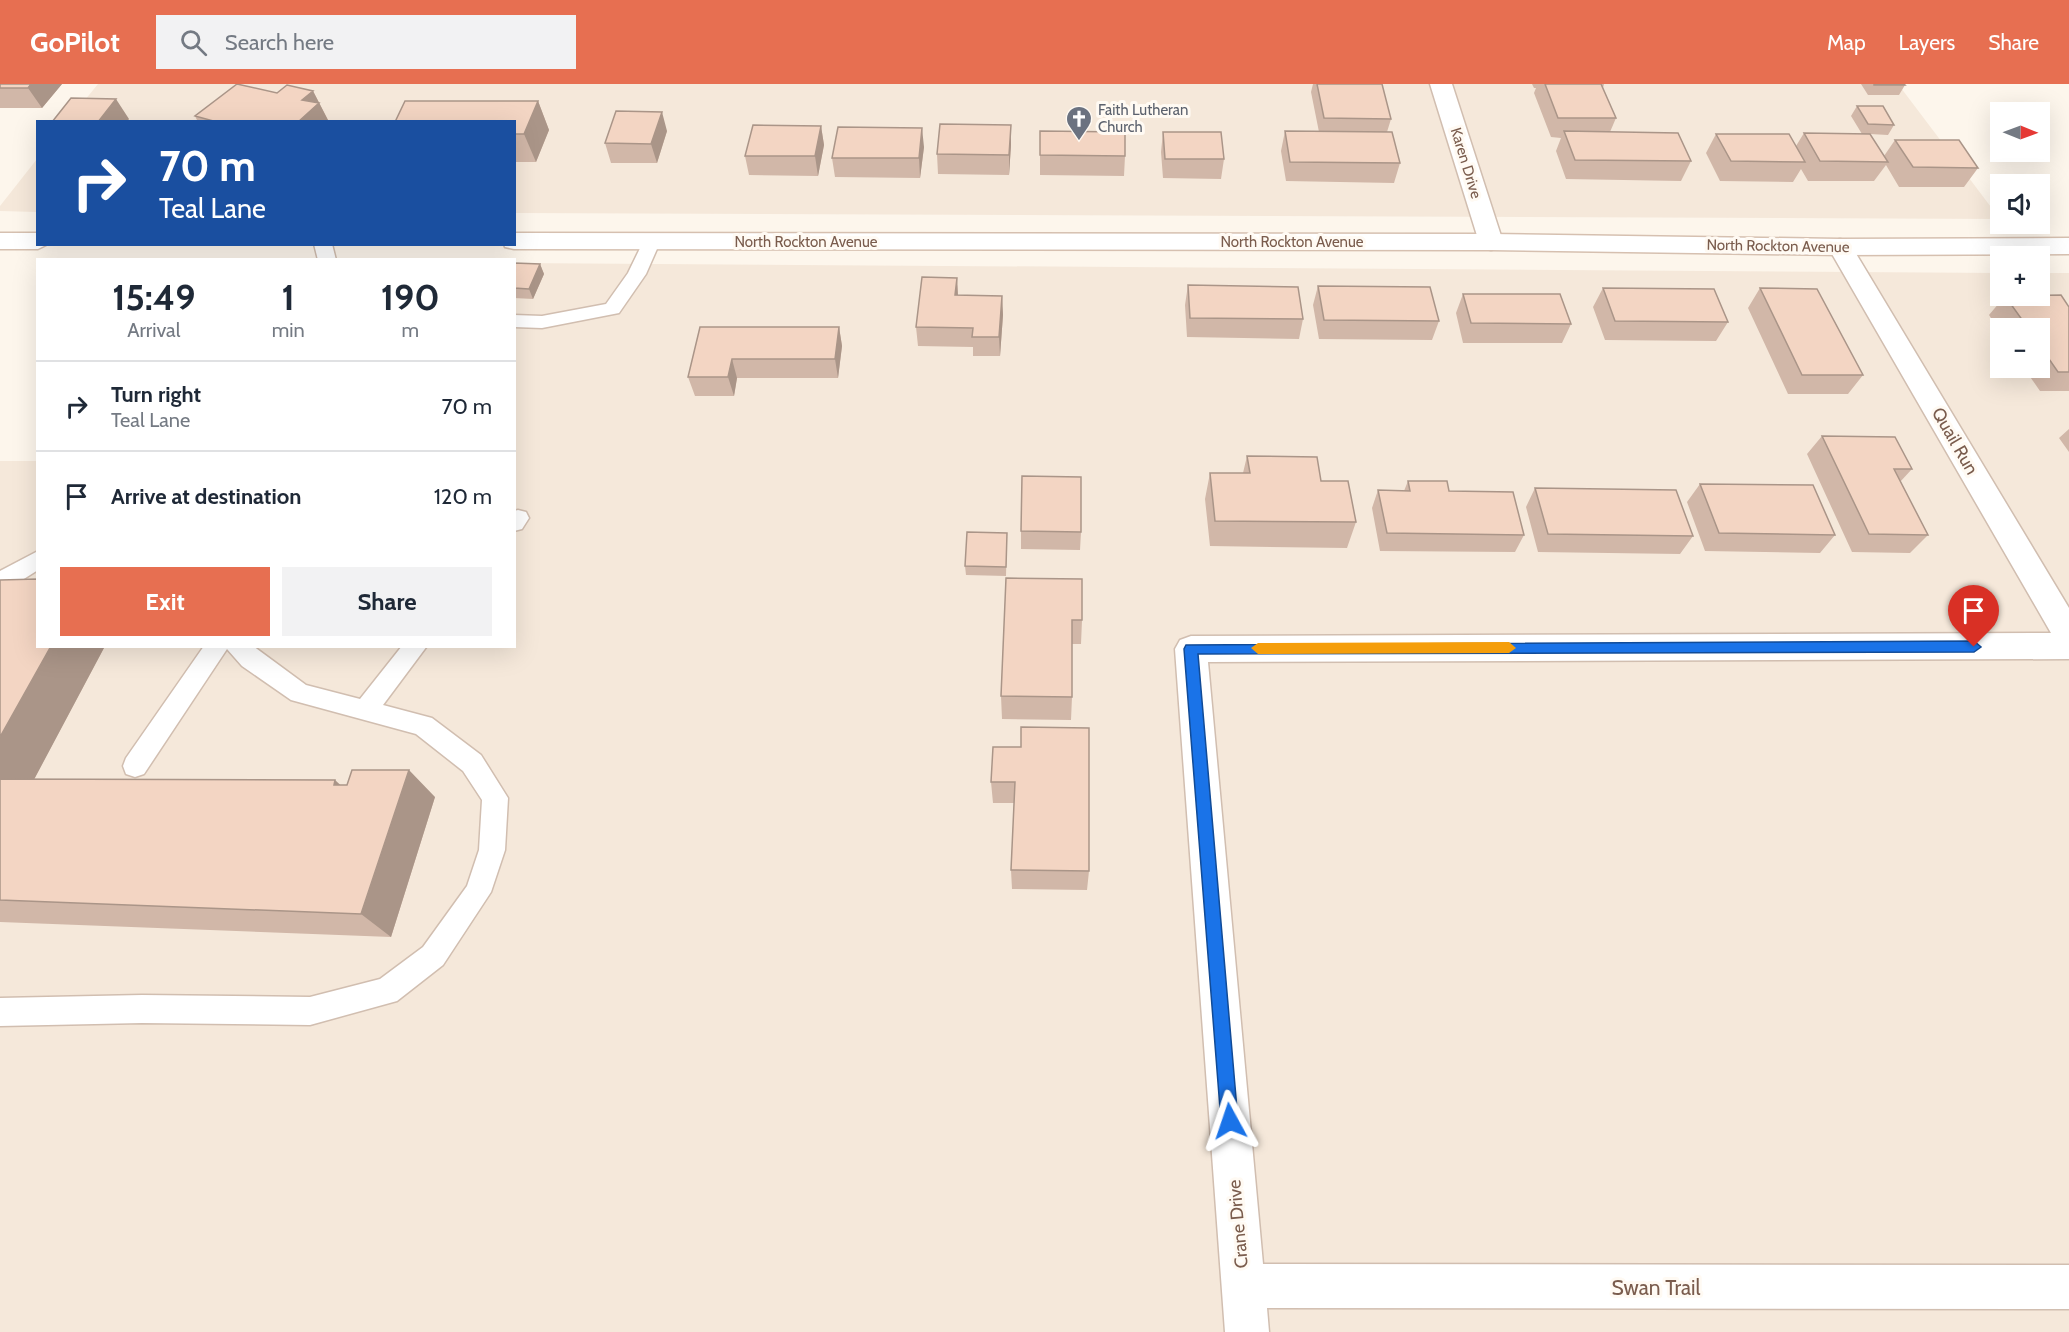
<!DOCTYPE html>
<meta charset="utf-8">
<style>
body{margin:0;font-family:Cabin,sans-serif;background:#f2f2f3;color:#1f2937;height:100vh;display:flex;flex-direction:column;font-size:22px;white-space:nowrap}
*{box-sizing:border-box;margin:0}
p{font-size:20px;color:#747a83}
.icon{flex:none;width:33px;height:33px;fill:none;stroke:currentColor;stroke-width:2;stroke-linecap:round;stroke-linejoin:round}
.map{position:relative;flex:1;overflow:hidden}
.sheet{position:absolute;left:36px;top:174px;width:480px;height:390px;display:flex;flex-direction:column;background:#fff;border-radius:0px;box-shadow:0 6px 24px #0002}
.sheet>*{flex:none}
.guide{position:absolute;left:36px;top:36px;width:480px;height:126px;border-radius:0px;box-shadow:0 6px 24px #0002;background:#1a4fa0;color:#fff;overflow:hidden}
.needle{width:39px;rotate:91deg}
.buttons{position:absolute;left:1990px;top:18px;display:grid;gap:12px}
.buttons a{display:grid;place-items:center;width:60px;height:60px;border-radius:0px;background:#fff;box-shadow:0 6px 24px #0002;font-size:30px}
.pin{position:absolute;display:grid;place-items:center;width:51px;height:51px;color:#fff;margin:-62px -26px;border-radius:50% 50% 50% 0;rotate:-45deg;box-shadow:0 0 6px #0007}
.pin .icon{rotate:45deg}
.me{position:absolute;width:66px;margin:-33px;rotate:355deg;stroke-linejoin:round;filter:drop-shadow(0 0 4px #0008)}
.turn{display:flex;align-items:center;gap:21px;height:126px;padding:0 24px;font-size:27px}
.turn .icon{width:78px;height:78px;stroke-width:2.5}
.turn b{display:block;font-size:42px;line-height:51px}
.eta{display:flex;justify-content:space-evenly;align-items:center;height:102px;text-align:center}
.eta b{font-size:36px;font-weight:700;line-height:42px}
.button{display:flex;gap:12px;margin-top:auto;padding:12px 24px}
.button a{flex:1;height:69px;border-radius:0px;background:#e76f51;color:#fff;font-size:24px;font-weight:700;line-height:69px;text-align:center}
.button a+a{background:#f2f2f3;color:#1f2937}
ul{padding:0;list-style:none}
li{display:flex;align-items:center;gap:18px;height:90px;padding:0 24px;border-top:2px solid #e0e1e3}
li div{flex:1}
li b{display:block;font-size:22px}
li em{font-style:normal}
header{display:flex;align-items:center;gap:36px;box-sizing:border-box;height:84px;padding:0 30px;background:#e76f51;color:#fff}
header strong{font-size:28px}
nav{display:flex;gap:33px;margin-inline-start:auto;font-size:21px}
.search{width:420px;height:54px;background:#f2f2f3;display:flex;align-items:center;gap:15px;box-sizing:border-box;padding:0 21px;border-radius:0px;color:#747a83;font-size:22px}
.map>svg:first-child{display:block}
.residential{fill:#f5e8da;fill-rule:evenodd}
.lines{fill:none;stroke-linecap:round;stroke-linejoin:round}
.service-casing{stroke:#d1beb0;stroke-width:3}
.minor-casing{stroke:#d1beb0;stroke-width:3}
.secondary-casing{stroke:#d6c0b0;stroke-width:3}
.service{fill:#fff;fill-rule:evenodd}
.minor{fill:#fff;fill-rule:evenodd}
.secondary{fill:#fff;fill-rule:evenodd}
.wall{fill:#d1b7a8}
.shaded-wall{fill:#aa9588}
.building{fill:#f3d5c3;stroke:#aa9588;stroke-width:1.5}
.route{fill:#1a73e8;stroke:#114b97;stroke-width:1.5}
.slow{fill:#f59e0b}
.labels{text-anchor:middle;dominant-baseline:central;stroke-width:6;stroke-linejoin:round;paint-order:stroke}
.far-worship-label{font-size:15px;fill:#5b616d;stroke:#fffaf3;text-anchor:start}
.far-street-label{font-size:15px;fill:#7a5c4d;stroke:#fffaf3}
.street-label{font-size:18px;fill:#7a5c4d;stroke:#fffaf3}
.near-street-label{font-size:21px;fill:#7a5c4d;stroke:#fffaf3}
</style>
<header>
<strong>GoPilot</strong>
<div class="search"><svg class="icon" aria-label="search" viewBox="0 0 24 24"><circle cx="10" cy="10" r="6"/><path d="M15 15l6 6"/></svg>Search here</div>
<nav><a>Map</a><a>Layers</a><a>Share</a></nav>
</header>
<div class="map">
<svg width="2069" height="1248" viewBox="0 0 2069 1248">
<rect width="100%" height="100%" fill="#fdf6ec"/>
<path class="residential" d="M98,0h1800l102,135 -1485,-6 -1,-91h-447z
M37,75v53l-37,-1v-5z
M515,179l1486,10v23h39v-23h29v1059h-2069v-871h37l1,185h476zM2001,244h39v40h-39z"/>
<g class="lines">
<defs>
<path id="service" d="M651,152l6,2 3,4 -14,32 -27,39 -77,15 -28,-1v-12l28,1 64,-12 22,-31 17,-35z
M314,160h18l4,16h-18z
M518,426l8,2 3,6 -7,11 -8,2v-20z
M38,467v19l-30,19 -8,3v-21z
M204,562h49l53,39 54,14 42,-53h25l-44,59 49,13 49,37 27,43 -3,52 -14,42 -48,73 -46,36 -87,24 -168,-2 -142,3v-28l142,-3 168,2 70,-18 43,-32 44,-61 12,-36 3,-50 -19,-29 -47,-37 -125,-34 -49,-34 -15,-17 -83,125 -9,3 -9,-3 -3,-8 3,-8z"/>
<path id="minor" d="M1430,0h22l51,158 -3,6 -9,2 -9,-2 -3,-6z
M1840,155l9,2 3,6 217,361v51l-861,3 55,602 806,1v44l-802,-1 2,24h-44l-50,-683 5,-9 11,-4 860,-3 -223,-386 3,-6z"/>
<path id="secondary" d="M0,149h38v11h10l-10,5h-38z
M514,149l977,1 349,5 229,-1v16l-229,1 -349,-5 -977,-1 -9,-2 -1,-3h10z"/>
</defs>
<use href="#service" class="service-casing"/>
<use href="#minor" class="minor-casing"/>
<use href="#secondary" class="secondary-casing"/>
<use href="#service" class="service"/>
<use href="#minor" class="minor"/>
<use href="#secondary" class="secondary"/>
</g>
<path class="wall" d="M0,0h62l-20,24h-42z
M1313,0h69l9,35 -4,13 13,31 -6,20 -108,-2 -5,-30 4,-20 34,1 -8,-40z
M1532,0h72l-1,4 13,30 -6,14 81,29 -10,20 -115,-2 -10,-28 5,-13 -10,-1 -17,-44 2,-5h-2z
M1861,0h43l1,1 -6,10h-31z
M313,7l16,31h-131l-3,-6 82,-23z
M538,17l11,29 -13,32h-22v-40z
M1857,22l37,19 -6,10 -18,-1 14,22 11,-16 83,28 -14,19h-65l-13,-22 -12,16h-66l-7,-12 -8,13 -73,-1 -14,-28 10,-19 80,12 8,-13 58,1 -11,-18z
M1011,41v20l-2,30 -71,-1 -1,-20z
M821,42l3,19 -6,31 -69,-1 -4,-19z
M667,47l-10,32h-46l-6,-20z
M1040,47l85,25 -1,20 -84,-1z
M1163,48l61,27 -3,20 -58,-1 -2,-26z
M924,63l-4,31 -85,-1 -3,-19z
M514,179l26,1 4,10 -11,25 -19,-1z
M957,194l1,17 44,1 1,19 -3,41h-27v-9l-55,-1 -2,-19z
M1188,201l115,34 -4,20 -112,-2 -2,-32z
M1318,202l121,35 -7,19 -113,-1 -6,-34z
M1603,204l125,34 -12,19 -111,-1 -12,-33z
M1760,204l103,87 -15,19h-60l-40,-86z
M1463,210l108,30 -9,19h-99l-7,-30z
M2005,212l64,11v84h-29l-16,-23h16v-40h-39v5l-12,-18z
M700,243h139l3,19 -4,32h-101l-3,18h-39l-7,-19z
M2069,345v23l-10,-14z
M1822,352l90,33 -12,13 28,53 -18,18 -58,-1 -45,-98z
M1247,372l74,25 35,41 -9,26 -137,-2 -5,-47 5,-26h33z
M1408,397l41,10 75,44 -9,17 -135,-1 -8,-43 6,-18 26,1z
M1700,400l135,51 -15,18 -115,-2 -18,-49z
M1535,404l158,48 -13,18 -142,-2 -12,-45z
M1021,447l60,1 -1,18 -59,-1z
M1007,449l-1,43 -40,-1 -1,-9z
M1006,494l76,42 -1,24h-9v53l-1,23 -69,-1 -1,-23z
M0,496l105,66 -71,133 307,6 94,12 -44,140 -391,-15z
M993,663l96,124 -2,19 -75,-1 -1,-19 3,-67h-21l-2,-21z"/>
<path class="shaded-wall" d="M31,0h31l-20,24 -14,-20z
M313,7l16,31h-31l4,-22z
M116,15l13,20 -2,3h-29z
M538,17l11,29 -13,32 -12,-28z
M662,28l5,19 -10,32 -6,-19z
M1011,41v20l-2,30v-20z
M821,42l3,19 -6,31 -3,-20z
M922,44l2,19 -4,31 -1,-20z
M540,180l4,10 -11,25 -4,-10z
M957,194l1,19 -3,-2z
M1002,212l1,19 -3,41 -1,-19z
M839,243l3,19 -4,32 -3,-19z
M732,275l5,19 -3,18 -6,-19z
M51,562h54l-85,160 -20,-12v-57z
M409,686l26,27 -44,140 -30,-23z
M335,696l29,27 -30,-22z"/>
<path class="building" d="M0,0h31l-3,4h-28z
M237,0l40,9 10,-8 26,6 -11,9 17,3 -21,19h-81l-22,-6z
M1317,0h65l9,35 -67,-1z
M1545,0h56l15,34h-58z
M1874,0h30l1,1h-31z
M71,14l45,1 -18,23h-46z
M405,17h133l-14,33h-10v-12h-119z
M1857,22h26l11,19 -26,-1z
M616,27l46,1 -11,32 -46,-1z
M940,40l71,1 -2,30 -72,-1z
M753,41l68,1 -6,30h-70z
M838,43l84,1 -3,30h-87z
M1040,47l85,1v24l-85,-1z
M1285,47l107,1 8,31 -110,-1z
M1564,47l114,2 13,28 -116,-1z
M1163,48h58l3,27h-59z
M1804,49l66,1 18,28 -68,-1z
M1716,50h73l16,28 -74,-1z
M1895,56h64l19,28 -65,-1z
M514,179l26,1 -11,25 -15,-1z
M922,193l35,1 -2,17 47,1 -3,41h-27l1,-9 -57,-1z
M1188,201l110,2 5,32 -113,-1z
M1318,202l112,1 9,34 -115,-1z
M1603,204l111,1 14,33 -113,-1z
M1760,204l57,1 46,86h-61z
M1463,210h97l11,30 -100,-1z
M2061,211l8,12v65h-11l-18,-26v-18h-12l-23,-32z
M700,243h139l-4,32h-103l-4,18h-40z
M1822,352l73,1 17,32h-18l34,66 -59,-1z
M1247,372l70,1 4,24h27l8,41 -141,-1 -5,-48h40z
M1022,392l59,1v55l-60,-1z
M1408,397h39l2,10 64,1 11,43 -137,-2 -9,-43 32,1z
M1700,400l113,1 22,50 -116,-2z
M1535,404l141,2 17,46 -145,-2z
M967,448l40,1 -1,34 -41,-1z
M1006,494l76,1v41h-10v77l-71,-1z
M38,495v67h13l-51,91v-157z
M1021,643l68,1v143l-78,-1 4,-88h-24l2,-35h28z
M352,686h57l-48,144 -361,-14v-121l335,1 -1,5h13z"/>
<path class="route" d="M1974,557l7,6 -7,5 -776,2 40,467 -3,6 -5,2 -6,-2 -3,-6 -37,-472 2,-4z"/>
<path class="slow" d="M1509,558l7,6 -7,5 -251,1 -7,-6 7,-5z"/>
<defs>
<symbol id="church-pin" viewBox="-11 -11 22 30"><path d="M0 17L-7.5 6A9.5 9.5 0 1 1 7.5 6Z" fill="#6b7280" stroke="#fffaf3"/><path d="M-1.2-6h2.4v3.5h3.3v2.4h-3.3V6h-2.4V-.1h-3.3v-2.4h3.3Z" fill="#fff"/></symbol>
</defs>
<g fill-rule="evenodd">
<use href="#church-pin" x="1064" y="20" width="30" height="40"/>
</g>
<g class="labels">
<g class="far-worship-label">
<text x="1098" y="26">Faith Lutheran<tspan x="1098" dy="17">Church</tspan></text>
</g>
<g class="far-street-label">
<text transform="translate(1466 79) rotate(73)">Karen Drive</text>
<text x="806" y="158">North Rockton Avenue</text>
<text x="1292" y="158">North Rockton Avenue</text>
<text transform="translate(1778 162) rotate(1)">North Rockton Avenue</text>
</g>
<g class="street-label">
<text transform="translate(1955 357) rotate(60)">Quail Run</text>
<text transform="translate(1238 1140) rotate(-95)">Crane Drive</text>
</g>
<g class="near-street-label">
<text x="1656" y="1203">Swan Trail</text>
</g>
</g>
</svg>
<div class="buttons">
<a><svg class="needle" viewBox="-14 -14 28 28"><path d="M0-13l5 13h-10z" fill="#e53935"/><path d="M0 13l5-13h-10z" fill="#747a83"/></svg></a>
<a><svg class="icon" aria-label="sound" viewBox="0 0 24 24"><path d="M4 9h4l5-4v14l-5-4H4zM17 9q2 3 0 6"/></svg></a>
<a>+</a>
<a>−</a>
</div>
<div class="pin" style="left:1974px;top:563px;background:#d93025"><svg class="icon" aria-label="arrive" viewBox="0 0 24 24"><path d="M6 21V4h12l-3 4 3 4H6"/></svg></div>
<svg class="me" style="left:1230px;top:1037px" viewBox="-20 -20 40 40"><path d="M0-17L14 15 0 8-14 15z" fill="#1a73e8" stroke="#fff" stroke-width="4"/></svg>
<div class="guide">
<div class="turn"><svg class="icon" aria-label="right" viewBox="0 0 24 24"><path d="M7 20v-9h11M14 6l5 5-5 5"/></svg><div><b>70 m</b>Teal Lane</div></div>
</div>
<section class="sheet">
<div class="eta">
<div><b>15:49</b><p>Arrival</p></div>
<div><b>1</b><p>min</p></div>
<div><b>190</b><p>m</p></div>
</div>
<ul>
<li><svg class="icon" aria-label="right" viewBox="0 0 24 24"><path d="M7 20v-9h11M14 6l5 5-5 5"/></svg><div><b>Turn right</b><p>Teal Lane</p></div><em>70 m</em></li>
<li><svg class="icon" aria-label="arrive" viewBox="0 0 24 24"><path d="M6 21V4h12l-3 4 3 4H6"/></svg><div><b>Arrive at destination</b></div><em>120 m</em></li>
</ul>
<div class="button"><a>Exit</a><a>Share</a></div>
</section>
</div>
